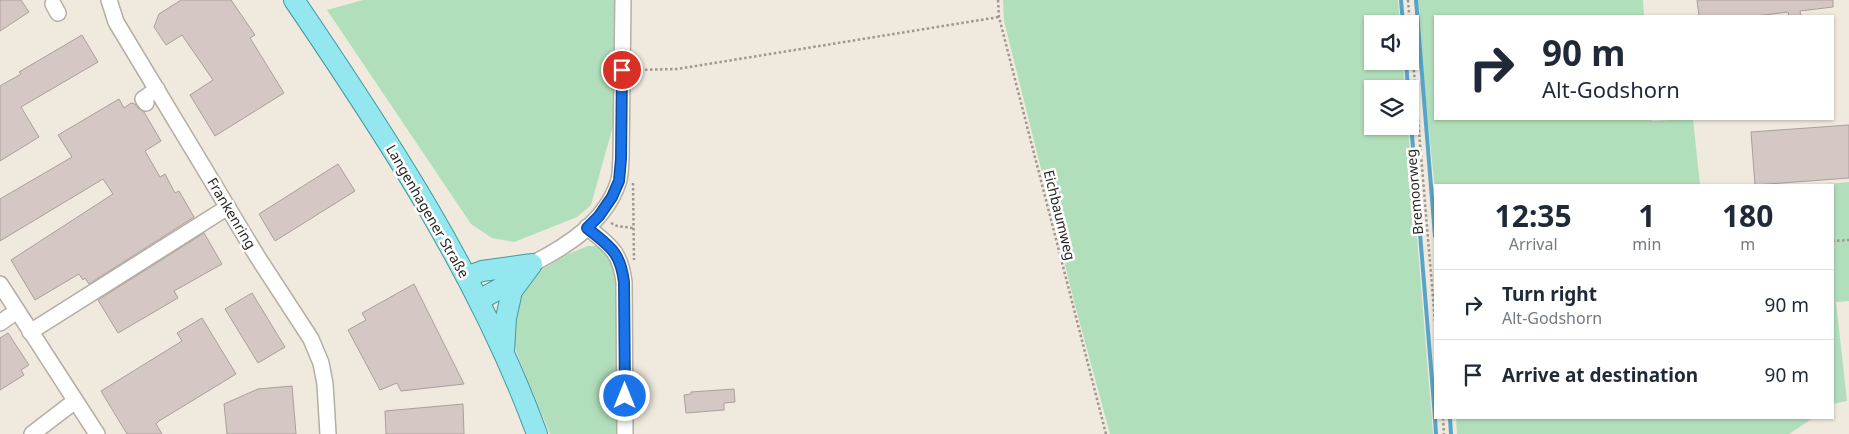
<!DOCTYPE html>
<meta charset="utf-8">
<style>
body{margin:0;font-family:"Noto Sans",sans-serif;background:#f2f2f3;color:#1f2937;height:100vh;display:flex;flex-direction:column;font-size:19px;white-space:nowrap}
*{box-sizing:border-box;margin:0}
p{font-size:16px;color:#747a83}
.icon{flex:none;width:28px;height:28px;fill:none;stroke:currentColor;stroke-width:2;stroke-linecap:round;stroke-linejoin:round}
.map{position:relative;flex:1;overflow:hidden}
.sheet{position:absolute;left:1434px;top:184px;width:400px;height:235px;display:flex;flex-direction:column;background:#fff;border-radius:0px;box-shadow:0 1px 4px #0004}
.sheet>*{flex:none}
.top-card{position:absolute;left:1434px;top:15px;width:400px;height:105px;border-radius:0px;box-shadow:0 1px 4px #0004;background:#fff;color:#1f2937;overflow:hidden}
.fabs{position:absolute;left:1364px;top:15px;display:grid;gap:10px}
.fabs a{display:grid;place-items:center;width:55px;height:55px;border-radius:0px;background:#fff;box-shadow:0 1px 4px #0004;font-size:25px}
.pin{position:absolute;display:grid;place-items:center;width:42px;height:42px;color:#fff;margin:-21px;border:2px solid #fff;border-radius:50%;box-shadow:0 1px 5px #0007}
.me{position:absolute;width:55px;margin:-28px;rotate:0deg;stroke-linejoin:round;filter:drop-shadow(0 0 4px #0008)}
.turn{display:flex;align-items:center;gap:18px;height:105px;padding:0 25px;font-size:22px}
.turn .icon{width:65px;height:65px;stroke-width:2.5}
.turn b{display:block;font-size:35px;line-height:42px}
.eta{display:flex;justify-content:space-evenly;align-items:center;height:85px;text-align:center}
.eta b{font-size:30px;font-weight:700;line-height:35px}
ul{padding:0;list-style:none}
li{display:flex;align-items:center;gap:15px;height:70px;padding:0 25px;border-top:1px solid #e0e1e3}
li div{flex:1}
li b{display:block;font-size:19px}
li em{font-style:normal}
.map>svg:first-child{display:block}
.green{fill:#b2dfbb}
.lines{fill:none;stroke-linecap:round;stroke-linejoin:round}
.stream{stroke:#58a4c9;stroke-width:4}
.building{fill:#d5c7c4;stroke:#ab9f9c}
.minor-casing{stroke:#b4aea4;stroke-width:18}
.major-casing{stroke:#4199a1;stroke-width:22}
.path{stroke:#9c978f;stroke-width:2.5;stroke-dasharray:2.5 2.5;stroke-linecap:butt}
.minor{stroke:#fff;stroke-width:15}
.major{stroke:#95e7ef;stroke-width:20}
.route-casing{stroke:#114b97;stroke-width:12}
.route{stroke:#1a73e8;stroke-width:9}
.labels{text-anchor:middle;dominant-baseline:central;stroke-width:5;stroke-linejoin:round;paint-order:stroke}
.street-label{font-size:14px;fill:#292723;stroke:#fff}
</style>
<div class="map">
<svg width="1849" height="434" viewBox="0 0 1849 434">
<rect width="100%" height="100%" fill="#efe9de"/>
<path class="green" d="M363,0h252l1,115 -25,90 -14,12 -63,25 -22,-4 -21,-14 -144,-214z
M1003,0h395l2,24h-28v37h31l2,28h-33v37h36l25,308h-323l-35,-129 -71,-284z
M1416,0h227l1,16h-209v103h217v2l41,-2 7,66h-265v6z
M1849,182v119l-13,1 11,99 -14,3 -1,-219h-15z
M588,246h8l8,4 12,19 2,49v116h-68l-33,-80 -5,-20 8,-45 18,-17 28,-17z
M1456,418h357l-24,16h-332z"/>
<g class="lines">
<path class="stream" d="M1401,0l2,24
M1416,0l19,236
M1406,61l2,28
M1410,111l25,306
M1435,418l1,16
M1450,418l1,16"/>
</g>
<path class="building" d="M0,0h21l8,12 -29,19z
M181,0h50l24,35 -5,3 34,55 -69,43 -25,-41 23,-15 -31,-45 -16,10 -12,-18 5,-13z
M1697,0h136v7l-33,4 1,5h-12l-1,-4 -32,4h-57z
M82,35l16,27 -77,45 18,30 -39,24v-75l21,-12 -2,-2z
M119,99l5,9 7,-5 4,1 4,5 5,3 17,29 -16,10 15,26 5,-3 10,19 4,-2 15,26 -105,67 -4,-6 -2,2 -4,-6 -44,26 -24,-40 102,-66 -10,-15 -103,62v-42l72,-42 -14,-22z
M1849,125v53l-94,7 -4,-53z
M338,164l17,27 -80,50 -16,-27z
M204,233l18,31 -48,27 4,7 -60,35 -20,-33z
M414,284l50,100 -63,7 -4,-8 -17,7 -32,-60 18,-10 -4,-7z
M252,293l33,54 -27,16 -33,-54z
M202,318l34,56 -77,47 -3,3 6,10h-35l-26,-43 81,-50 -5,-8z
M8,333l21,32 -8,5 3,5 -24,15v-52z
M292,386l4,48h-69l-3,-30 34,-15z
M734,389l1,13 -11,1v7l-38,3 -2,-18 7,-1v-2z
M463,404l1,30h-78l-1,-23z"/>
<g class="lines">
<defs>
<path id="minor" d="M109,0l7,22 141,234 54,83 10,24 4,21 3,50
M53,4l5,9
M146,103l-3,-4 14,-10
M587,227c23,19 33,24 37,55l1,152
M532,264c35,-18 73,-42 86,-81 3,-8 2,-16 3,-24l2,-159
M0,284l97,150
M0,323l17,-12
M30,332l198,-125
M32,434l43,-33"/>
<path id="major" d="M294,0c93,137 186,278 243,434
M466,277l16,-6 50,-7
M479,300l42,-23
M504,351l2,-33 6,-27 20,-27"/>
</defs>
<use href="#minor" class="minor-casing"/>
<use href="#major" class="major-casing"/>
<path class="path" d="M998,0l1,17 107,417
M1408,0l27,322
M635,70l42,-1 322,-52
M633,183l1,77
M611,223l6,3 16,2
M1832,241l17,-1
M1443,418l1,16"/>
<use href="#minor" class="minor"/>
<use href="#major" class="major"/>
</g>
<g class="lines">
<defs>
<path id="route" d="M622,70l-1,89 -2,22 -7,16 -13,19 -12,12c23,19 33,23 37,54l1,114"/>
</defs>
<use href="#route" class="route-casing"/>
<use href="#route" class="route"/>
</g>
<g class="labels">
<g class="street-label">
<text transform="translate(1414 192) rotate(-95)">Bremoorweg</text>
<text transform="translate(428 211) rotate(60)">Langenhagener Straße</text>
<text transform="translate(232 213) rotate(59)">Frankenring</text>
<text transform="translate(1060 215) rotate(76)">Eichbaumweg</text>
</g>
</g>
</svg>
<div class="fabs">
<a><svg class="icon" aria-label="sound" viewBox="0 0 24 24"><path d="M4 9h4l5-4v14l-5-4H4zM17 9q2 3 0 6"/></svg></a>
<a><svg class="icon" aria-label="layers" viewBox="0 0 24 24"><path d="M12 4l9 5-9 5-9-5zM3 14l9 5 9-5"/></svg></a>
</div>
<div class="pin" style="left:622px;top:70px;background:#d93025"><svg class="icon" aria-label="arrive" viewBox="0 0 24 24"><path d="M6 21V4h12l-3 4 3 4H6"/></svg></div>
<svg class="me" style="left:625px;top:396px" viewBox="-20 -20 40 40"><circle r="17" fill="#1a73e8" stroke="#fff" stroke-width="3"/><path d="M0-11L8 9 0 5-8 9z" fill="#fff"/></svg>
<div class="top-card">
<div class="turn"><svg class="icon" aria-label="right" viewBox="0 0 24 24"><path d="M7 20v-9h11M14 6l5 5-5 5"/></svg><div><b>90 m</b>Alt-Godshorn</div></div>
</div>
<section class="sheet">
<div class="eta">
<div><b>12:35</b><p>Arrival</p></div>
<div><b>1</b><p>min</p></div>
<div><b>180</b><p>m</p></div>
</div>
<ul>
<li><svg class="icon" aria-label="right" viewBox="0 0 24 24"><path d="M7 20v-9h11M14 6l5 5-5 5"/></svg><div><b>Turn right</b><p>Alt-Godshorn</p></div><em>90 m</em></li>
<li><svg class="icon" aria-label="arrive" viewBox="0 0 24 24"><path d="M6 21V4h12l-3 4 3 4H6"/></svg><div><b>Arrive at destination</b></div><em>90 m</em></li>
</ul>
</section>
</div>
